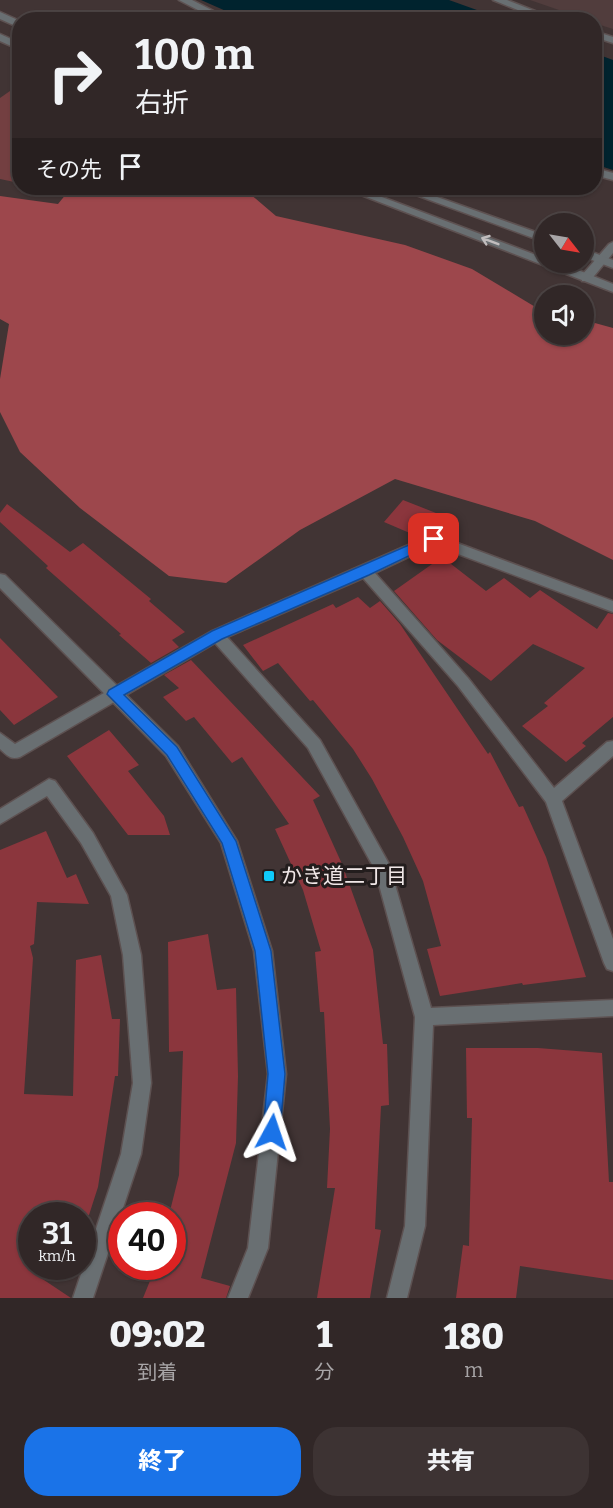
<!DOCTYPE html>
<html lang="ja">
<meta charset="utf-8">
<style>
body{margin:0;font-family:Bitter,"Noto Sans JP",serif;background:#3d3333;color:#f1f3f6;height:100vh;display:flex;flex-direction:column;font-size:22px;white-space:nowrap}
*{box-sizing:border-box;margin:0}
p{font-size:20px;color:#a8a5a7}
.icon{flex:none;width:33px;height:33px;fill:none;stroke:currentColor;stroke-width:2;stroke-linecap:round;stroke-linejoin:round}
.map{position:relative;height:1298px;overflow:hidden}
.drawer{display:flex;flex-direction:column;background:#312727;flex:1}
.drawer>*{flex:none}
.banner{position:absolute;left:12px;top:12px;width:590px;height:183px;border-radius:24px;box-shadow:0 2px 4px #0004,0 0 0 2px #4c4444;background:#312727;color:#f1f3f6;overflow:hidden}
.needle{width:39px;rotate:121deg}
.tools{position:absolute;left:534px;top:213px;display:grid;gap:12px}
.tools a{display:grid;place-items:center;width:60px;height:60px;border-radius:50%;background:#312727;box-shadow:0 2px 4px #0004,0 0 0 2px #4c4444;font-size:30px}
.speed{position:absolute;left:18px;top:1202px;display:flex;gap:12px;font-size:30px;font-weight:700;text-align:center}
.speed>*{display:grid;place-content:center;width:78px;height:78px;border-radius:50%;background:#312727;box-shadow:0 2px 4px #0004,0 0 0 2px #4c4444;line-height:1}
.speed small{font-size:15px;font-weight:400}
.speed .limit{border:9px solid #d22;background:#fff;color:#111}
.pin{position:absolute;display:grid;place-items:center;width:51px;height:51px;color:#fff;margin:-26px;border-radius:12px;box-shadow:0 3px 9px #0006}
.me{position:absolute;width:66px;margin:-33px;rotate:5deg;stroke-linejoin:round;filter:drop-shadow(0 0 4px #0008)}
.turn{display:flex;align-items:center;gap:21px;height:126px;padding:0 24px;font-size:27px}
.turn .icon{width:78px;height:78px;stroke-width:2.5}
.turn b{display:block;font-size:42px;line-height:51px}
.then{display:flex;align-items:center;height:57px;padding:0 24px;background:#0003;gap:12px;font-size:22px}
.eta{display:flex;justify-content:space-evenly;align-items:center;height:102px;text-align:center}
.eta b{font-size:36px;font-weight:800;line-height:42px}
.primary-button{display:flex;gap:12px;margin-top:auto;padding:12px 24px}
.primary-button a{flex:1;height:69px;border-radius:24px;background:#1a73e8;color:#fff;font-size:24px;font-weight:800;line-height:69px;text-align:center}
.primary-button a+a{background:#3d3333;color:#f1f3f6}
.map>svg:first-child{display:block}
.built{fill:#513d3d}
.green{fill:#733f41}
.forest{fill:#9d474c}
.water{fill:#00232e}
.building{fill:#8b363d}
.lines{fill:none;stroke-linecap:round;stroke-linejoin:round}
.minor-casing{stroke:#5d5151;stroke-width:3}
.tertiary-casing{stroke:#5d5151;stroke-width:3}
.minor{fill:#696f72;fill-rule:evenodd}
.tertiary{fill:#696f72;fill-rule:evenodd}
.oneway{stroke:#c1bdbe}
.route{fill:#1a73e8;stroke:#114b97;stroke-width:1.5}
.poi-dot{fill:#0fcafa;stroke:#231d1d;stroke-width:2}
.labels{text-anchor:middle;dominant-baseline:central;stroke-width:6;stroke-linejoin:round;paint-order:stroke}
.poi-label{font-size:21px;fill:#f0e7e7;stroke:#231d1d;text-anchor:start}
</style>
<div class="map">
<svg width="613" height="1298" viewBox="0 0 613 1298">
<rect width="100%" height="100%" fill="#413434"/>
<path class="built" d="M530,0h83v29l-19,-6v-3l-9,-1z"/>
<path class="green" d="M10,91l9,4v88l-19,-4v-81z"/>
<path class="forest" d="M71,188h172l33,28 129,29 67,24 65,39 7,2v24h40v-14l29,8v232l-78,-39 -140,-42 -95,51 -74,53 -57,-7 -89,-68 -60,-56 -20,-40v-33l9,-55 -9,-5v-123l58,8z"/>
<path class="water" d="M201,0h248l53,19h-258z
M594,53l19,7v110l-19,-6z"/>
<path class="building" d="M403,500l33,13 -17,24 -35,-15z
M7,504l63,48 13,-9 68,56 -2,2 36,31 -13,8 7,7 -28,16 -32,-28 2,-1 -75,-66 2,-2 -48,-44v-9z
M442,557l44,34 18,-13 26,20 10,-8 57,39 11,-16 5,1v103l-31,26 4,3 -20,16 -44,-36 26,-20 -4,-3 41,-35 -52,-24 -42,37 -54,-41 -43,-49z
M358,597l12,11 10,-7 20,23 88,130 2,-2 29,55 4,-1 23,51 40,120 -63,8 -1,-2 -82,13 -13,-47 14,-3 -18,-65 -20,-44 -31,-58 -19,-30 -40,-49 -3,1 -32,-38 -15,8 -20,-26 90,-41 3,4z
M0,638l58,59 -44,28 -14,-15z
M191,660l129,136 -7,4 29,64 31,86 10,94h4l2,61 -8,1 -6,123 6,1 -11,68h-53l18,-110h-8l3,-59 -6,-117h-4l-5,-60 6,-1 -18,-61 -28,-61 14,-5 -47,-67 -10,6 -38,-46 -8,4 -23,-24 16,-9 -15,-13z
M109,730l30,35 -11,6 36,45 6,19h-42l-61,-79z
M46,831l21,47 9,-4 13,30 -52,-2 -3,42 -4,2 3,12 -9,136 49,2 3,-136 25,-5 11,64h8l-2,57h-3l-17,111 -9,28h-57v57l39,26h-71v-448z
M208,934l9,56 19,-2 2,88 -2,67 -35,135 29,8 -4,12h-83l13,-32h16v-51h-3l10,-40 4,-124 -14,1 -1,-110z
M466,1048h72l64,5 7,129h4v98l-93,-14 -4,32h-60l7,-53 6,1 3,-128h-5z"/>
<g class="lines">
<defs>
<path id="minor" d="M179,0h13l39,20h-14z
M594,168l19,5v7l-19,-5z
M613,242v11l-23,28h-8v-6l27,-31z
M433,534l180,67v11l-179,-67 -59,28 93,105 86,110 53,-46 6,-1v15l-51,45 51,138v32l-6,-2 -3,-6 -58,-161 -88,-116 -95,-108 -136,59 93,103 69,124 42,144 182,-8v16l-180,9 -8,201 -18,72h-20l18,-72 10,-209 -40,-147 -67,-122 -93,-105 -195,114c-10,3 -13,-2 -20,-8v-16l15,11 197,-113z
M49,779l6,2 38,52 34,62 14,60 10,128 -10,71 -48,144h-20l48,-144 12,-71 -10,-128 -12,-59 -30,-53 -34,-47 -47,28v-15z"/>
<path id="tertiary" d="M493,0h14l51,20h-16z
M0,12l20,9v7l-20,-9z
M594,31l19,6v6l-19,-6z
M0,34l20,9v7l-20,-9z
M343,188h15l186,70v4h14l55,22v8z
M397,188h15l132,47v7z
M584,249l29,11v8l-29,-11z
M0,574l5,1 173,171 59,95 35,110 14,123 -18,174 -20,50h-20l20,-50 20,-174 -14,-123 -33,-108 -55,-87 -166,-168z"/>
</defs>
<use href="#minor" class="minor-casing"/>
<use href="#tertiary" class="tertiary-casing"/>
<use href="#minor" class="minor"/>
<use href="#tertiary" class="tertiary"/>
</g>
<defs><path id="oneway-shaft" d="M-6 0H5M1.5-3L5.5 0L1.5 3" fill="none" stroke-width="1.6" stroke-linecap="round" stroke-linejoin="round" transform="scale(1.5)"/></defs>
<use class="oneway" href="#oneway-shaft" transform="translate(490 241) rotate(-159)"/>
<path class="route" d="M434,534l6,5 -2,3 -69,33 -147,64 -98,56 53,52 59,94 35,110 14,123 -5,58 -2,6 -6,3 -6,-3 -3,-6 5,-58 -13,-123 -33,-108 -55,-88 -60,-61 2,-4 103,-59z"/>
<rect class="poi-dot" x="263" y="870" width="12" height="12" rx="3"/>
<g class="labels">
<g class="poi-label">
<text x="281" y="876">かき道二丁目</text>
</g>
</g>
</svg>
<div class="tools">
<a><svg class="needle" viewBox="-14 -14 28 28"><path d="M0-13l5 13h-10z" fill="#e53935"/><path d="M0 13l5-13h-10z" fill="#a8a5a7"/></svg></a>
<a><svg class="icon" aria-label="sound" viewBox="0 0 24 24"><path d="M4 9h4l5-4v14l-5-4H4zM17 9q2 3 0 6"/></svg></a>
</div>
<div class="speed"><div>31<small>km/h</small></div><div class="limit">40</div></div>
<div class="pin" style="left:434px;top:539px;background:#d93025"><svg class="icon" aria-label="arrive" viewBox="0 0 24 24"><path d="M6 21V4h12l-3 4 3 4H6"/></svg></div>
<svg class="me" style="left:272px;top:1132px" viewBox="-20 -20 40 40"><path d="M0-17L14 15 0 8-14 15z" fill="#1a73e8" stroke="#fff" stroke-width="4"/></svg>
<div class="banner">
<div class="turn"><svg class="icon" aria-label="right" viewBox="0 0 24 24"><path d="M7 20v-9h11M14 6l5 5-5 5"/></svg><div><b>100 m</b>右折</div></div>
<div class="then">その先<svg class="icon" aria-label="arrive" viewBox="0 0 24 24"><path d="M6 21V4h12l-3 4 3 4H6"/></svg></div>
</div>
</div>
<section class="drawer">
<div class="eta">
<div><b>09:02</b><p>到着</p></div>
<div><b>1</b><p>分</p></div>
<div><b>180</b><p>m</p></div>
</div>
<div class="primary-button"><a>終了</a><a>共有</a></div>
</section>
